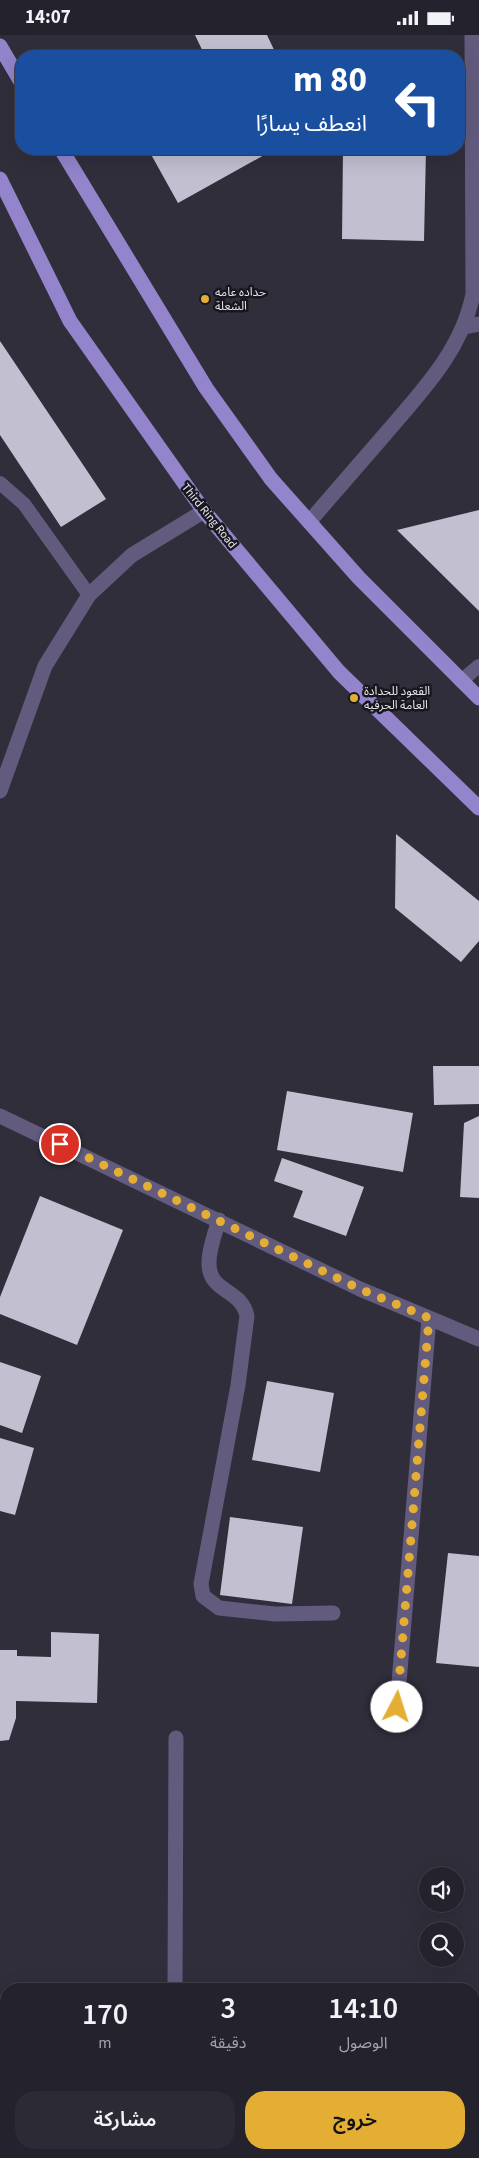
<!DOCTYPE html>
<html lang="ar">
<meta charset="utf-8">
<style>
body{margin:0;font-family:"Source Sans 3","Noto Sans Arabic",sans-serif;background:#2c2a34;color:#f1f3f6;direction:rtl;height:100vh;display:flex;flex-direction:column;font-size:19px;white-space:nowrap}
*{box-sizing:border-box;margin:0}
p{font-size:16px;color:#a3a4a9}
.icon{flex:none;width:28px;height:28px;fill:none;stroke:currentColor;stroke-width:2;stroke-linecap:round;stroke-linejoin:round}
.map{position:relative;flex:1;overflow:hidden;direction:ltr}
.details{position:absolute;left:0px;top:1948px;width:480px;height:176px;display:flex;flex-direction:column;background:#24222c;border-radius:20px 20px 0 0;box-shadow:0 5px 20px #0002,0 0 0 1px #413f48;direction:rtl}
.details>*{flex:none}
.hud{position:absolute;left:15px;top:15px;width:450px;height:105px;border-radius:20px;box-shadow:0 5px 20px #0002,0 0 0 1px #413f48;direction:rtl;background:#1a4fa0;color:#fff;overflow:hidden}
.controls{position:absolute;left:419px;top:1832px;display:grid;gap:10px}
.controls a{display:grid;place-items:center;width:45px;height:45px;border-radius:50%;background:#24222c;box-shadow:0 5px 20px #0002,0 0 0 1px #413f48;font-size:25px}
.pin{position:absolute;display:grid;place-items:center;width:42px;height:42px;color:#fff;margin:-21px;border:2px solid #fff;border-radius:50%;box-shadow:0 1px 5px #0007}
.me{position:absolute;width:55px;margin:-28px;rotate:5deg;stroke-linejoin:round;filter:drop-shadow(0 0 4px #0008)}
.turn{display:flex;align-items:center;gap:18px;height:105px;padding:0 15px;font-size:22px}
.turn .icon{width:65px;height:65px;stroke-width:2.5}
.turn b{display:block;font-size:35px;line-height:42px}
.eta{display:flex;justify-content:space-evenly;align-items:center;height:85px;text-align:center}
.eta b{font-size:30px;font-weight:600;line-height:35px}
.button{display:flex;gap:10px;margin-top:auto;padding:10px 15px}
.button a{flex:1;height:58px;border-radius:20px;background:#e4ae35;color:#111;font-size:20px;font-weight:600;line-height:58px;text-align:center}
.button a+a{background:#2c2a34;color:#f1f3f6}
.status{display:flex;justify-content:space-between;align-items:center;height:35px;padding:0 25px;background:#24222c;direction:ltr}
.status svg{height:14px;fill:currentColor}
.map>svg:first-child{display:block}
.building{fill:#c2bfd0}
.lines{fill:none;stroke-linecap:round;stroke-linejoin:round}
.lane{stroke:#625b7e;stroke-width:14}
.street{stroke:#625b7e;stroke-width:15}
.primary{stroke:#9384cb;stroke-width:15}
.route{stroke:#e4ae35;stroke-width:9;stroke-dasharray:0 16.2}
.poi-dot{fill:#e4ae35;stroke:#18171d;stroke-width:2}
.labels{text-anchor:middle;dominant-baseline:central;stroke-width:5;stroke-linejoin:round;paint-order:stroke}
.poi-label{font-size:12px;fill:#e7e6ef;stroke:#18171d;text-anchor:start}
.street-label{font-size:12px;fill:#e7e6ef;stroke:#18171d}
</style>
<div class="status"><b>14:07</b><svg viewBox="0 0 49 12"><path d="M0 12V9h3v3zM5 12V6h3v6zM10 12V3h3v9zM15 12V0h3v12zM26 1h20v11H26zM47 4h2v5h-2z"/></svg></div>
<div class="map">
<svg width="479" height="2123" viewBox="0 0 479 2123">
<rect width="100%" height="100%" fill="#302e3b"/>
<path class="building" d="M195,0h72l10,21h-72z
M148,114h127l-97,54z
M343,114h83l-2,92 -82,-2z
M0,306l106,158 -45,28 -61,-92z
M479,475v101l-82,-81z
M396,799l83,67v40l-18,21 -66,-54z
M433,1031h46v38l-45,1z
M287,1056l126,22 -10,59 -126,-22z
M479,1081v82l-19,-1 4,-74z
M282,1123l82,29 -18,49 -53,-19 10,-26 -29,-10z
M40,1161l83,34 -46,115 -77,-31v-17z
M0,1327l41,14 -19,57 -22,-8z
M267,1346l67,12 -14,79 -68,-12z
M0,1403l34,10 -19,67 -15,-4z
M230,1482l73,10 -11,77 -72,-9z
M448,1518l31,3v111l-43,-4z
M51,1597l48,2 -2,69 -81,-2v17l-7,22 -9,1v-91h17v6l34,1z
M0,2115h6v3h36v5h-42z"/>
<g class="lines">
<path class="lane" d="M0,448l24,21 65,91
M461,646l18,-15"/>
<path class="street" d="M464,292l15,-3
M309,487c26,-30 52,-60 78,-90 35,-41 75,-82 86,-138l-1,-259
M0,756l45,-125 44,-71 43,-40 72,-44
M0,1081l360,173 119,50
M219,1185c-4,13 -10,29 -10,42 -1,31 32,26 38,54l-9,69 -37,199 2,12 16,12 56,6 58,-1
M397,1672l32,-389
M175,1954l1,-251
M176,2118l1,5"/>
<path class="primary" d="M0,11l21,36
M61,114l145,239 65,91 88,99 120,120
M0,144l70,142 134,190 135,161 140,136"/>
</g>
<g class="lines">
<path class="route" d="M60,1109l300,145 69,29 -32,389"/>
</g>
<g class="poi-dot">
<circle cx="205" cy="264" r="5"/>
<circle cx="354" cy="663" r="5"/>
</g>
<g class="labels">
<g class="poi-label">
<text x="215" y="257">حداده عامه<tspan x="215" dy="14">الشعلة</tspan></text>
<text x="364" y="656">القعود للحدادة<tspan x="364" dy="14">العامة الحرفيه</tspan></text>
</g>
<g class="street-label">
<text transform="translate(209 481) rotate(51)">Third Ring Road</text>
</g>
</g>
</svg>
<div class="controls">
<a><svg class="icon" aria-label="sound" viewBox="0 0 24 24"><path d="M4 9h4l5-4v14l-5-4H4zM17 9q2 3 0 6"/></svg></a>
<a><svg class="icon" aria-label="search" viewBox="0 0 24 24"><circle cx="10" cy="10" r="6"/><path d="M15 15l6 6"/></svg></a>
</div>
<div class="pin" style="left:60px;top:1109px;background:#d93025"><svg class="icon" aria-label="arrive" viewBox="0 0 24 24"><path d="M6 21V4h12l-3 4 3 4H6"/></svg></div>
<svg class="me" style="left:397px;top:1672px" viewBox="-20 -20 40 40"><circle r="19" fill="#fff"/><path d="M0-13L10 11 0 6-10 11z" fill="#e4ae35"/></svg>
<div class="hud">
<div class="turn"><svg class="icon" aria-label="left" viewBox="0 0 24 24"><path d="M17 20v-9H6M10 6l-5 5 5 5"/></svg><div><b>80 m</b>انعطف يسارًا</div></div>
</div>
<section class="details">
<div class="eta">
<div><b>14:10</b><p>الوصول</p></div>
<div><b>3</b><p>دقيقة</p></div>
<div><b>170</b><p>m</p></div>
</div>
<div class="button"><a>خروج</a><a>مشاركة</a></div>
</section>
</div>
